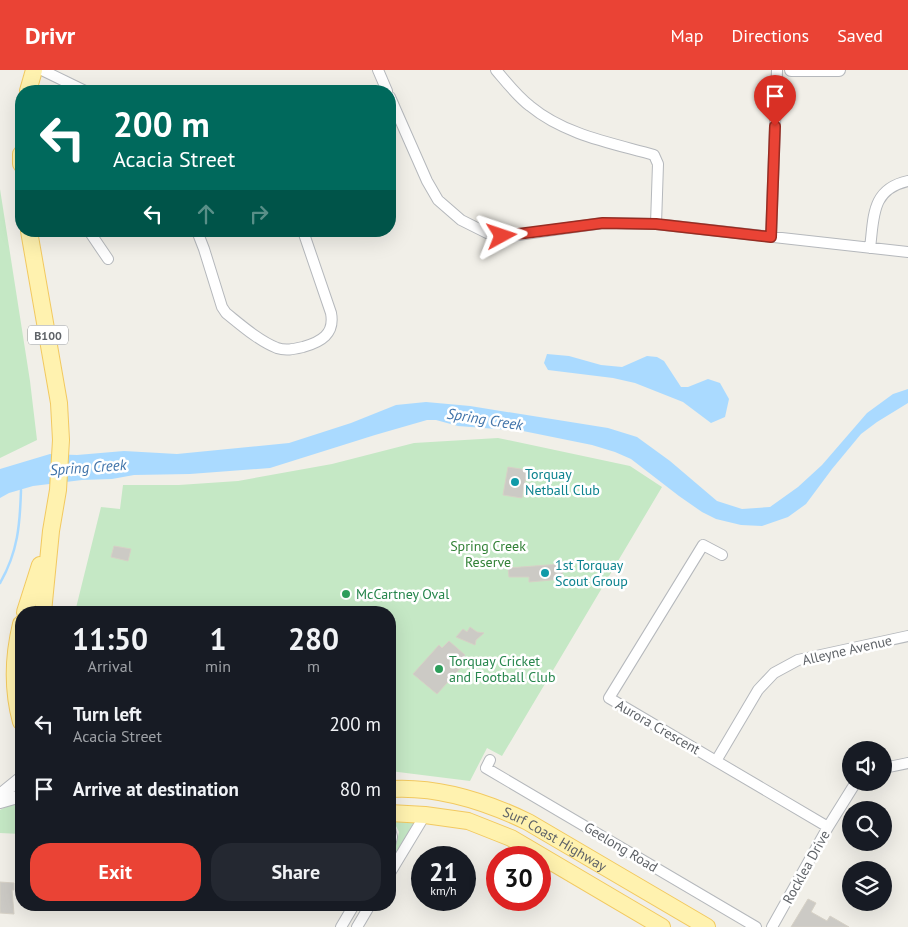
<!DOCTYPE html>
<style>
body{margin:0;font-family:"PT Sans",sans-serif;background:#242831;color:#f1f3f6;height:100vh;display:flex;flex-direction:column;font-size:19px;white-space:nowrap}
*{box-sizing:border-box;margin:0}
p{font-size:16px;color:#9ea1a6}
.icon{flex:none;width:28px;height:28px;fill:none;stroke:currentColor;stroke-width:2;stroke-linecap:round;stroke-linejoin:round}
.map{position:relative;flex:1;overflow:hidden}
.panel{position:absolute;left:15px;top:536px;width:381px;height:305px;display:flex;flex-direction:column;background:#171b24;border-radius:20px;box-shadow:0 5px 20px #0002}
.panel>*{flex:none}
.top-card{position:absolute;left:15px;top:15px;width:381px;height:152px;border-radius:20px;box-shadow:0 5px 20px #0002;background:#00695c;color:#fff;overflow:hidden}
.tools{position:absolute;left:842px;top:671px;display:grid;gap:10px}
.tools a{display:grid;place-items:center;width:50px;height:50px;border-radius:50%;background:#171b24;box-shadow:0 5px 20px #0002;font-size:25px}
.speed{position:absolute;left:411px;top:776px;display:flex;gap:10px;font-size:25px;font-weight:700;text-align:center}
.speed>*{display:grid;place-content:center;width:65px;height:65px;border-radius:50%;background:#171b24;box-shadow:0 5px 20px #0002;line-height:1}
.speed small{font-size:12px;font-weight:400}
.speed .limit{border:8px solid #d22;background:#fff;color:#111}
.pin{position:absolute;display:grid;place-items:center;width:42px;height:42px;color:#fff;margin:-51px -21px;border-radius:50% 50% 50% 0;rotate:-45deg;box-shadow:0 0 5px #0007}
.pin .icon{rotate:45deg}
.me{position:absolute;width:55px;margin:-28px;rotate:85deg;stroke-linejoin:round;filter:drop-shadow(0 0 4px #0008)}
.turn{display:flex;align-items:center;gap:18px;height:105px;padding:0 15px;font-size:22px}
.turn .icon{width:65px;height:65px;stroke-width:2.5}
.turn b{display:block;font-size:35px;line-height:42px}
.lanes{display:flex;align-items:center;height:48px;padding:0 15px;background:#0003;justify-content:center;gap:25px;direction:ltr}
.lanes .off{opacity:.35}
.eta{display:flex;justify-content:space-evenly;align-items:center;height:85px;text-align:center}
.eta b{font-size:30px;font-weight:700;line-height:35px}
.primary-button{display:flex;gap:10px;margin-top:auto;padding:10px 15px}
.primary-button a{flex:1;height:58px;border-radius:20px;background:#ea4335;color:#fff;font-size:20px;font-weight:700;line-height:58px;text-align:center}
.primary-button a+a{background:#242831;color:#f1f3f6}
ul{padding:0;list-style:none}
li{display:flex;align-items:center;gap:15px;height:65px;padding:0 15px}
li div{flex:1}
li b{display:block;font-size:19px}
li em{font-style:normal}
header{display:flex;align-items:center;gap:30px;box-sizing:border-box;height:70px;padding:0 25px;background:#ea4335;color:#fff}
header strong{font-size:24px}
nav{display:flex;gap:28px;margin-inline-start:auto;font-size:18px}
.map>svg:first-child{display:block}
.green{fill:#c5e8c5}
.water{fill:#aadaff}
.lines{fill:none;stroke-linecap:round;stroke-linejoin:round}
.stream{stroke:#aadaff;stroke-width:2.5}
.building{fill:#cccac5;stroke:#d6d1c6}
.minor-casing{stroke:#b5b8bc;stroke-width:12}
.tertiary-casing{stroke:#b5b8bc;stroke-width:14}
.primary-casing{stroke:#f2c960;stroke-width:18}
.minor{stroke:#fff;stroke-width:10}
.tertiary{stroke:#fff;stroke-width:12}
.primary{stroke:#fff2af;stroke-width:16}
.route-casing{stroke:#982c22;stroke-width:12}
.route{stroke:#ea4335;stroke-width:9}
.culture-dot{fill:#0f9aa8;stroke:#fff;stroke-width:2}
.leisure-dot{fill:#2e9e5b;stroke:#fff;stroke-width:2}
.labels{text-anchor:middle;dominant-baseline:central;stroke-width:5;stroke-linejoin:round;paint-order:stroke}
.shield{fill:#fff;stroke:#8f9295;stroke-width:1}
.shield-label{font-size:12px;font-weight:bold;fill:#5f6368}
.culture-label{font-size:14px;fill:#0d838f;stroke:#fff;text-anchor:start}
.park-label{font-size:14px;fill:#348238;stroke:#fff}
.leisure-label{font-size:14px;fill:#27864d;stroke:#fff;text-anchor:start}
.street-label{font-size:14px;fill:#5f6368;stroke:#fff}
.water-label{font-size:15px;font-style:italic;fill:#4174aa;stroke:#fff}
</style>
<header>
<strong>Drivr</strong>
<nav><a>Map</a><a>Directions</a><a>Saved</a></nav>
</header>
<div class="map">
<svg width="908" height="857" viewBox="0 0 908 857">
<rect width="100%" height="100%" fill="#f1efe8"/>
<path class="green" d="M0,119l30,192 7,59 -37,18z
M498,368l132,28 32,21 -160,269 -15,-8 -17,33 -80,-10v-159h-315l26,-105 19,2 3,-24h56l59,-4 94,-17 82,-21z
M21,729v35l-21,-1v-23z
M393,750l21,2 -24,42v-11l7,-12 2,-9z"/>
<path class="water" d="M547,284l22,2 32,9 21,2 25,-11 10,1 7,4 17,26h7l20,-8 12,4 9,16 -4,18 -14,6 -28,-21 -48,-19 -22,-5 -65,-8 -4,-7z
M908,319v14l-31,19 -16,12 -29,35 -26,35 -18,13 -26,9 -21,-1 -25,-6 -14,-7 -23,-16 -48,-37 -16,-7 -23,-7 -69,-14 -65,-5 -22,-6h-9l-52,15 -105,33 -80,6 -56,1 -22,4 -30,1 -49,6 -24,7 -9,5v-29l50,-15 27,1 47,-4 53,3 112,-11 62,-20 45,-18 30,-3 44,4 138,22 29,9 33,24 47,40 25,8 28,-2 28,-20 24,-22 45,-52 26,-19z"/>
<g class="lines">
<path class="stream" d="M0,513c18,-31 20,-59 21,-93"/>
</g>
<path class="building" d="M508,397l19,3 -5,28 -19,-3z
M114,476l17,3 -3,12 -17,-4z
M561,494l2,15 -34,3v-5h-20l-1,-9z
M470,557l7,5 7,1 -8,7 -1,5 -19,-8 7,-8 4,3z
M449,571l16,14 -5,6 4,3 -27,30 -24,-20 26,-29 3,3z
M0,812l14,1v7h-2l2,24 -14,-1z
M808,829l8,4 -5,9 16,9 3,-5 19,11h-58z"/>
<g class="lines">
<defs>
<path id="minor" d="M42,0l43,21
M378,0l9,21
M496,0c11,13 21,26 34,36 35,29 82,37 124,49l4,9 -2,60
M390,27l37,84 11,19 23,20 26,13 24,3 92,-13 53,1 252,28
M89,161l19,28
M197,161l7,18 18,58 4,6c15,12 33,28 51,35 9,3 17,1 26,-1 18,-5 32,-13 28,-34l-28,-82
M771,167l6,-167
M870,178c4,-31 1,-59 38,-67
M722,485l-19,-10 -94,153 219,129
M490,690l-4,8 270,159
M716,691l42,-71 16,-17 24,-13 110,-24
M884,698l24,-5
M390,759l2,8 -2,8
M390,803l35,-58
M341,857l13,-22
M357,857l13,-22
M772,857l56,-100 28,-45"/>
<path id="tertiary" d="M791,0h48
M0,725l21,-17
M0,732l21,-6"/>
<g id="primary">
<path d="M28,21l6,-21"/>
<path d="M21,84v10"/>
<path d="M29,161l30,172 2,37 -3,50 -7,41 -8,81"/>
<path d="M25,542l15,-47"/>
<path d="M21,554c-8,33 -9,65 0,98"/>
<path id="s1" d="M390,719c49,-3 95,12 138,33l179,105"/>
<path d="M390,743l35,2 43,6 43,17 151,89"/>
</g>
</defs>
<use href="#minor" class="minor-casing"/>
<use href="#tertiary" class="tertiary-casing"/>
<use href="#primary" class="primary-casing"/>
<use href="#minor" class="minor"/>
<use href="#tertiary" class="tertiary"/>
<use href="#primary" class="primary"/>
</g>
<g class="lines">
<defs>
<path id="route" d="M502,166l101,-13 53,1 115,13 4,-111"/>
</defs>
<use href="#route" class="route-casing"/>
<use href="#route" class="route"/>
</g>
<g class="culture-dot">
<circle cx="515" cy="412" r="5"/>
<circle cx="545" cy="503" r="5"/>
</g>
<g class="leisure-dot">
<circle cx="346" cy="524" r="5"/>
<circle cx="439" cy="599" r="5"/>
</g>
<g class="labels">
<rect class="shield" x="28" y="255.5" width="40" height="19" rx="4"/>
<g class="shield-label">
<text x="48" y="265">B100</text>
</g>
<g class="culture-label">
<text x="525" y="404">Torquay<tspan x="525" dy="16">Netball Club</tspan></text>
<text x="555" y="495">1st Torquay<tspan x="555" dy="16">Scout Group</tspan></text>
</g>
<g class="park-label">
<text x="488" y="476">Spring Creek<tspan x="488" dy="16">Reserve</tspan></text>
</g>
<g class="leisure-label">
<text x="356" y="524">McCartney Oval</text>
<text x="449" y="591">Torquay Cricket<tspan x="449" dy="16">and Football Club</tspan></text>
</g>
<g class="street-label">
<text transform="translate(847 580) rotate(-13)">Alleyne Avenue</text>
<text transform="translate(658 657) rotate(30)">Aurora Crescent</text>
<text stroke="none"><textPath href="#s1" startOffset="175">Surf Coast Highway</textPath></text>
<text transform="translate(621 777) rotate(31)">Geelong Road</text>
<text transform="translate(806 797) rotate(-61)">Rocklea Drive</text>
</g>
<g class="water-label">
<text transform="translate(485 349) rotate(9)">Spring Creek</text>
<text transform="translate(88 397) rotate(-4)">Spring Creek</text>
</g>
</g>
</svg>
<div class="tools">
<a><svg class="icon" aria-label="sound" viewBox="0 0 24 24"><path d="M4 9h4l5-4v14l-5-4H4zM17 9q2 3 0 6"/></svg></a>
<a><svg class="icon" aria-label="search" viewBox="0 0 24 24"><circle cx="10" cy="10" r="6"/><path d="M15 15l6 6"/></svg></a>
<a><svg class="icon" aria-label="layers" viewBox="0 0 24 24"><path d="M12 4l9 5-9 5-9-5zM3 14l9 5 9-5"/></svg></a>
</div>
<div class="speed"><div>21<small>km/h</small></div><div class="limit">30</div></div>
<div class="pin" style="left:775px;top:56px;background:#d93025"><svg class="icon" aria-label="arrive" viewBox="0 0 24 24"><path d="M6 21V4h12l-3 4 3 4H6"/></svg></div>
<svg class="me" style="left:502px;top:166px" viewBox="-20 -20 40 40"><path d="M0-17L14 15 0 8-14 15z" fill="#ea4335" stroke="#fff" stroke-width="4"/></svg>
<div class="top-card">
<div class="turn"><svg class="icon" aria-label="left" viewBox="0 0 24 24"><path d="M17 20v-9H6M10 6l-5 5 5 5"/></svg><div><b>200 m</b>Acacia Street</div></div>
<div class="lanes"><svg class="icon" aria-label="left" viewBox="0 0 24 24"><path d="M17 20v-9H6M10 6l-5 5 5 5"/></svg><svg class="icon off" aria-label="ahead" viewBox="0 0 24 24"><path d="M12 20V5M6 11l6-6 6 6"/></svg><svg class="icon off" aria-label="right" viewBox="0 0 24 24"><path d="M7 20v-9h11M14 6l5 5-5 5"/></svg></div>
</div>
<section class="panel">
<div class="eta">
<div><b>11:50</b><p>Arrival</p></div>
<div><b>1</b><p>min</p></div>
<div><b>280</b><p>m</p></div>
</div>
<ul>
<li><svg class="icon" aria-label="left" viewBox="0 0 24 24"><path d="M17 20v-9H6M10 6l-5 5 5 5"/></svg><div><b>Turn left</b><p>Acacia Street</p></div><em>200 m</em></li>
<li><svg class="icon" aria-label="arrive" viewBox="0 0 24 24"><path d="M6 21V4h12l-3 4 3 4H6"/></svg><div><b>Arrive at destination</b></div><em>80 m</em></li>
</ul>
<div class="primary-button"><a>Exit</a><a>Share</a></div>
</section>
</div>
